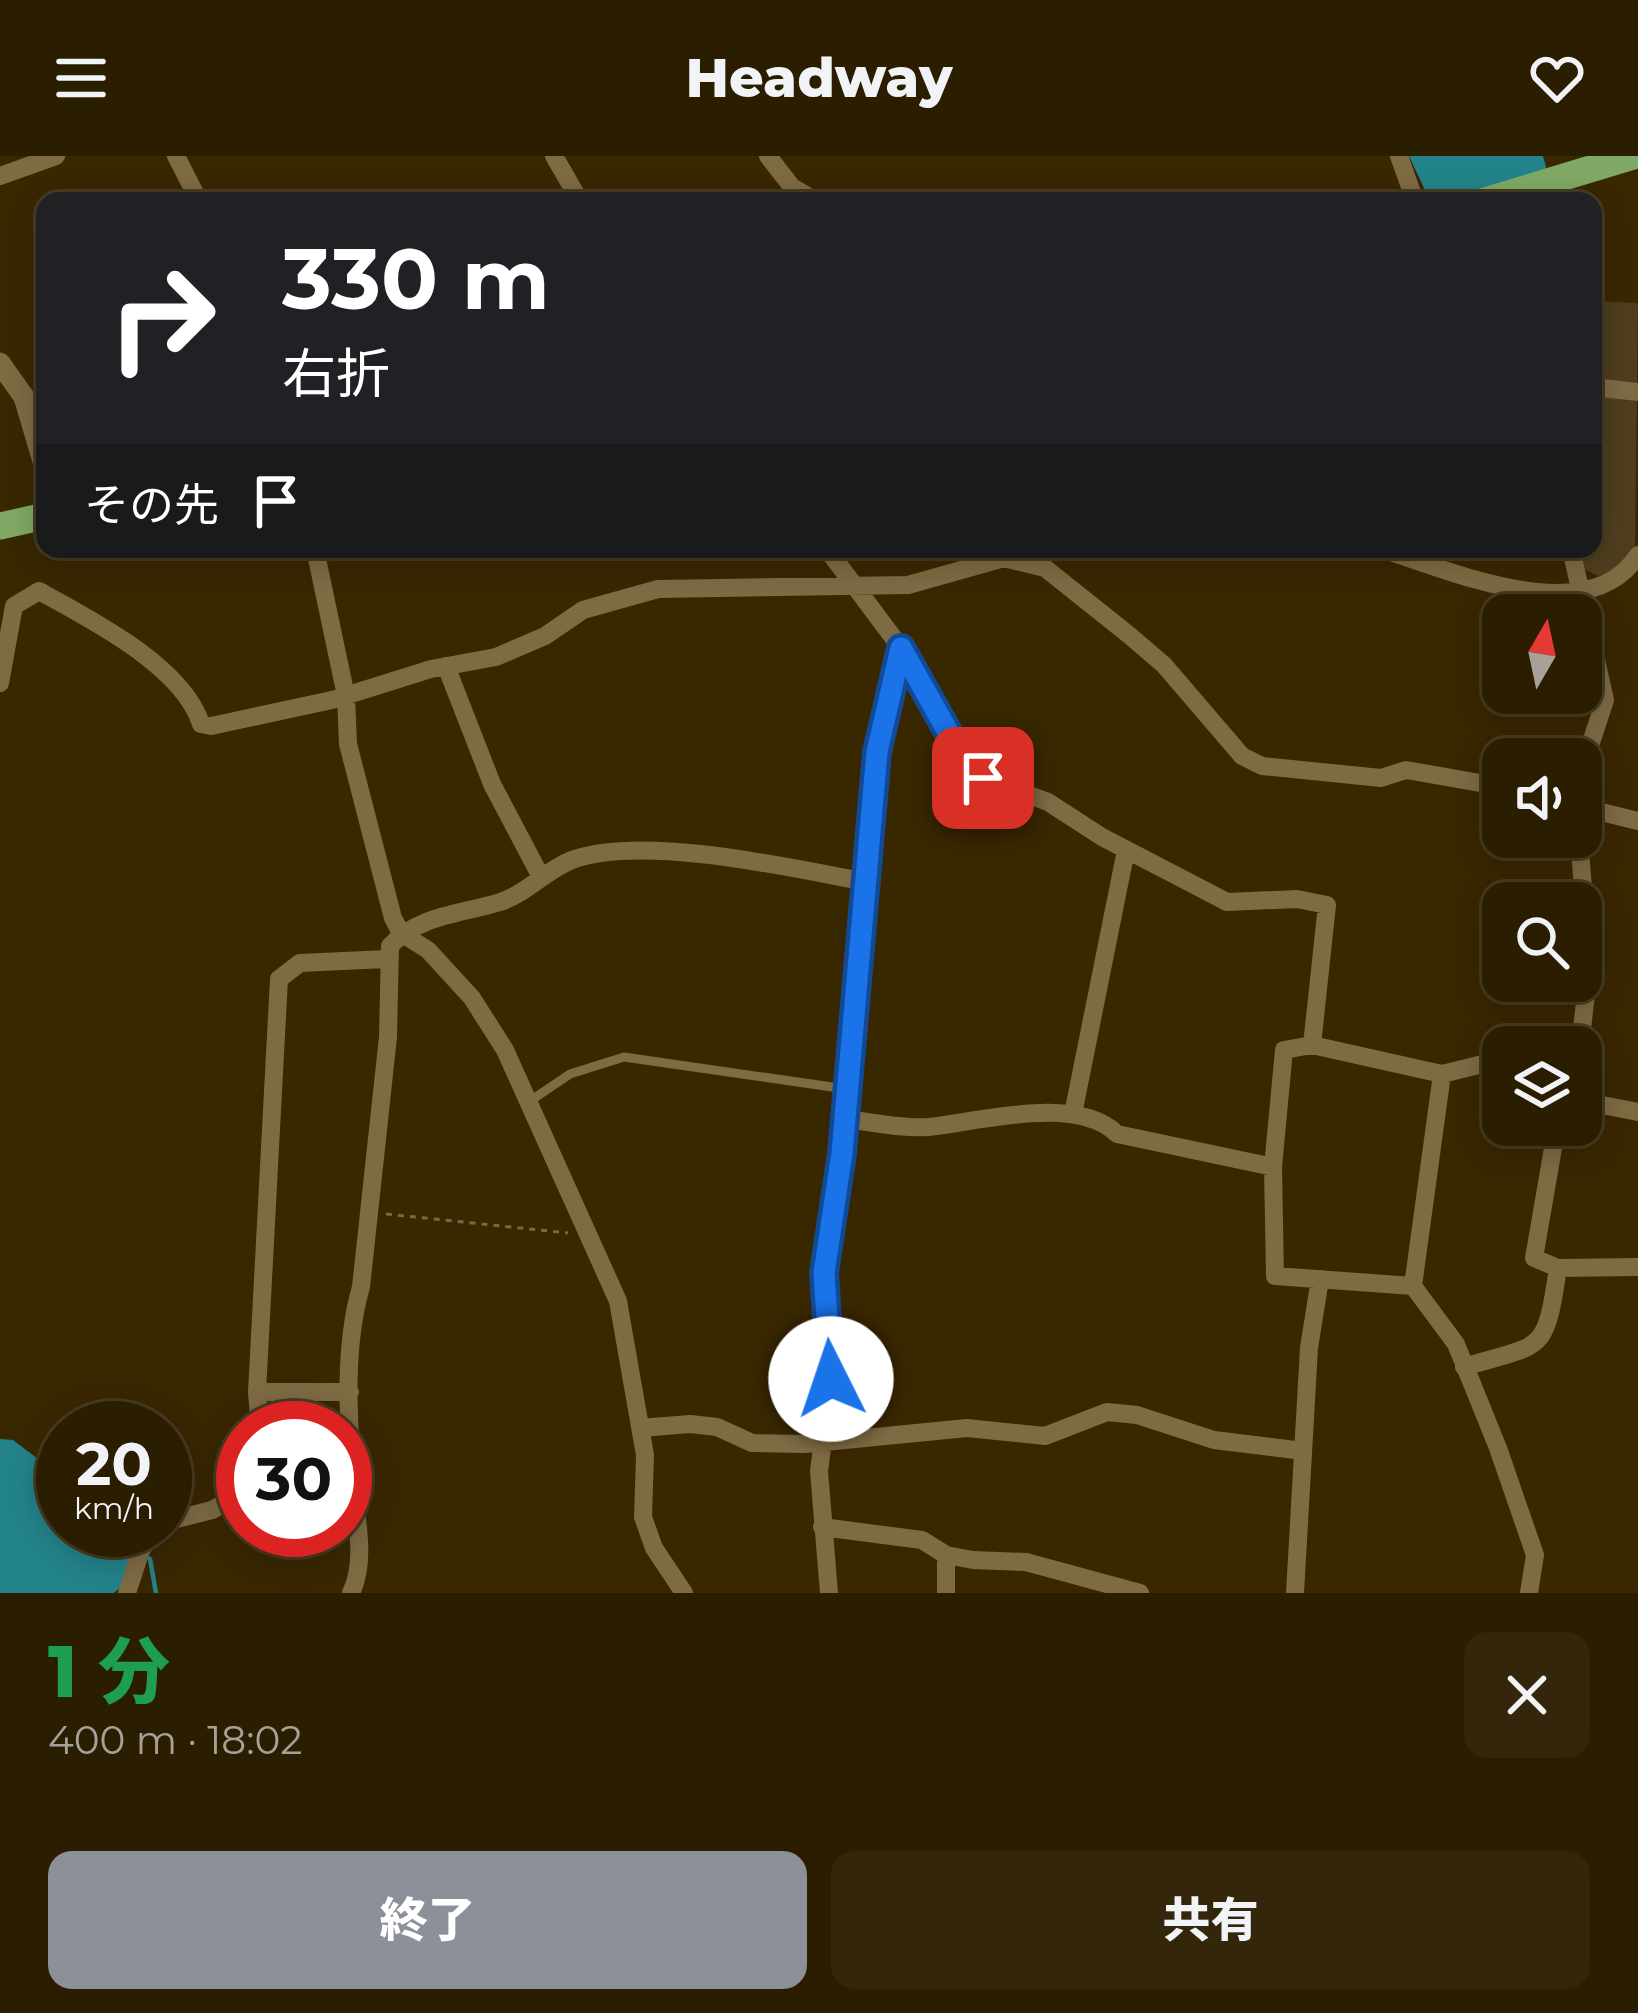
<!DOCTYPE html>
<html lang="ja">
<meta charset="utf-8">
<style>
body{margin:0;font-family:Montserrat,"Noto Sans JP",sans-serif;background:#33260a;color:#f1f3f6;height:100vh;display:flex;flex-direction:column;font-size:45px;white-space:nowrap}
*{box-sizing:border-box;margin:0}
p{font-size:39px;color:#a6a299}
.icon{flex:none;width:66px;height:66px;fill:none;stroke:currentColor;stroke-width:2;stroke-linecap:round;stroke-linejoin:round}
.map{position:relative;height:1437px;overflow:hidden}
.side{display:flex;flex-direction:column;background:#2b1d00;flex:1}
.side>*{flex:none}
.top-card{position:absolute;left:36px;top:36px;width:1566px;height:366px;border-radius:24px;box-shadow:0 6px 30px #0003,0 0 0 3px #473b22;background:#202124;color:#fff;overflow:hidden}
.needle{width:78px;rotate:9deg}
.buttons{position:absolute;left:1482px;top:438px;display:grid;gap:24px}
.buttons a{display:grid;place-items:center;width:120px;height:120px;border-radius:24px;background:#2b1d00;box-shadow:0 6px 30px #0003,0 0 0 3px #473b22;font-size:60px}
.speed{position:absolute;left:36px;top:1245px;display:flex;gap:24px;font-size:60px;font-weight:700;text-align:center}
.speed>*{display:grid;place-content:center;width:156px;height:156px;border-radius:50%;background:#2b1d00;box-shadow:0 6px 30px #0003,0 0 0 3px #473b22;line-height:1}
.speed small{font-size:30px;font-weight:400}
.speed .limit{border:18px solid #d22;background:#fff;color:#111}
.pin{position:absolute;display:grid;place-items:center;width:102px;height:102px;color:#fff;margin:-51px;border-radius:24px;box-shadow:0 6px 18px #0006}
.me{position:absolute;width:132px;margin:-66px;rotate:356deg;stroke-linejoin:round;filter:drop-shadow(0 0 9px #0008)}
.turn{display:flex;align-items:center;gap:42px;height:252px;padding:0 48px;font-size:54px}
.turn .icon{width:156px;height:156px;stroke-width:2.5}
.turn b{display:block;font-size:84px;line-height:102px}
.then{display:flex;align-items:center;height:114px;padding:0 48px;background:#0003;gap:24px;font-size:45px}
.round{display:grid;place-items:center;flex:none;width:126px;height:126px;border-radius:24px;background:#33260a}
.overview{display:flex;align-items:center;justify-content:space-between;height:204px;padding:0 48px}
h1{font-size:72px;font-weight:800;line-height:90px;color:#1e9e55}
.button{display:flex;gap:24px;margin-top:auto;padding:24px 48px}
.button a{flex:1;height:138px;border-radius:24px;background:#8c9099;color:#fff;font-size:48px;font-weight:800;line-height:138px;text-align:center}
.button a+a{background:#33260a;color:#f1f3f6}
header{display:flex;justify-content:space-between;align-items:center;height:156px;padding:0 48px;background:#2b1d00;font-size:54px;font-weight:800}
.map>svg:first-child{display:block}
.green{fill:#4f3e1e}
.water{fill:#23838a}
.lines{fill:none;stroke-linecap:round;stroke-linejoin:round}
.stream{stroke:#23838a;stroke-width:4.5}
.path{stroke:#786847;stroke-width:3;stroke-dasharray:6 6;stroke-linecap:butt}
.service{stroke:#7e6a43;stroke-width:9}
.minor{stroke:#7e6a43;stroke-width:18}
.tertiary{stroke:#7e6a43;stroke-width:21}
.primary{stroke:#7fa965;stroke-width:27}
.route-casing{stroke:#114b97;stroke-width:30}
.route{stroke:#1a73e8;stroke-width:21}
</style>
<header><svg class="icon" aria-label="menu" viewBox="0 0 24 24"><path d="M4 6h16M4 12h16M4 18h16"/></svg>Headway<svg class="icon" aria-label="heart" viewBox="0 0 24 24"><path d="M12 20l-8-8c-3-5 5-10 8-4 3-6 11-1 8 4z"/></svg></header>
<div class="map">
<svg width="1638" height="1437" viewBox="0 0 1638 1437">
<rect width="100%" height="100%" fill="#392700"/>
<path class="green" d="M1593,145l45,2 -3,243 -12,19 -24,11 -18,-8v-19h12z"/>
<path class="water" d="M1409,0h134l4,15 -96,30h-21z
M0,1283l13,1 41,31 9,-1v60h43l27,18 -6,33 -13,12h-114z"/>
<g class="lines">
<path class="stream" d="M144,1399l6,4 6,34"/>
<path class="path" d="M386,1058l182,19"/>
<path class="service" d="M530,945l40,-27 54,-17 222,32"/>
<path class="minor" d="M176,0l23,45
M554,0l26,45
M768,0l24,31 24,14
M1399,0l16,45
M0,20l56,-20
M1593,231l45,5
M315,393l31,147 2,48 45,174 8,15 27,17 44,48 33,52 113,251 27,154 -2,62 11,31 30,45
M827,393l74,99 51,91 31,39 65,24 54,35 125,65 70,-3 30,6 -15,140 -28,5 -11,117
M1381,393c69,21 207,84 257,6
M1571,393l34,151 -24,73
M446,510l46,118 49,93
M0,527l14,-77 25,-15c51,28 144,75 162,133l10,2 121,-26 99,-31 65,-12 49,-21 38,-26 75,-21 250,-4 96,-27 41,10 84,67 35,30 78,91 20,10 119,12 25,-8 97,17
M1581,651l57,14
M1579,681l10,129 -9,81
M1312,889l130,29 61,-15
M1581,945l57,11
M1073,958l53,-264
M845,963c27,3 57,10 83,8 50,-5 149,-33 189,7l156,33 2,109 138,10 43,58 42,104 37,107 -6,38
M1557,969l-23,133 24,10 80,-1
M1413,1130l29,-212
M1464,1211c80,-24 81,-12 94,-99
M257,1236h93
M260,1272l-3,-36 22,-413 21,-16 86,-4
M640,1272l50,-4 27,3 35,16 52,1 163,-16 78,8 62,-24 30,3 77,25 89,11
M165,1366l47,-12 31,-17
M822,1371l100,13 24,15 27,5 53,2 114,31
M946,1399v38
M127,1437l14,-43 14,-20
M351,1437c17,-35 3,-82 1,-120 -4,-60 -8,-128 9,-186l27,-250 2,-91c28,-31 72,-32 110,-44 26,-8 46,-32 72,-42 70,-26 220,8 294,22
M829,1437l-10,-122 12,-92 -8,-106 19,-120 35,-401 24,-104
M1295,1437l14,-245 11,-69"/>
<path class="tertiary" d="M0,207l24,34 21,71"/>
<path class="primary" d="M1485,45l148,-45
M0,370l45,-10"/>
</g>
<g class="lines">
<defs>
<path id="route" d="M831,1223l-7,-106 18,-120 35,-401 24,-104 51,91 31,39"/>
</defs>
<use href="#route" class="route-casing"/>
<use href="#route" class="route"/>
</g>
</svg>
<div class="buttons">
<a><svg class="needle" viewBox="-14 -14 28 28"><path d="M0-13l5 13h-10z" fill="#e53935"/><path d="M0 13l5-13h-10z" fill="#a6a299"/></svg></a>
<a><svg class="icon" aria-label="sound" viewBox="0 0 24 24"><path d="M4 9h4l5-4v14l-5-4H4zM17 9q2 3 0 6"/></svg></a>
<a><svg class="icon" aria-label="search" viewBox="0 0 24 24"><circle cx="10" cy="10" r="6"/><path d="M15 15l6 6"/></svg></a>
<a><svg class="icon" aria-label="layers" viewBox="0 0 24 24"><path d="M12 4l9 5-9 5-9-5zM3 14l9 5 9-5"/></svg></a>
</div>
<div class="speed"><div>20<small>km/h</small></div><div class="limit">30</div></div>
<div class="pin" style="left:983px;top:622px;background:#d93025"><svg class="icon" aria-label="arrive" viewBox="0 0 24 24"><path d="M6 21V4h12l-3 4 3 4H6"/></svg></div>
<svg class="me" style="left:831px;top:1223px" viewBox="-20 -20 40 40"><circle r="19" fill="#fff"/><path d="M0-13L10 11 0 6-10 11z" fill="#1a73e8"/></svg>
<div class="top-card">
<div class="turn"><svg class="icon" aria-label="right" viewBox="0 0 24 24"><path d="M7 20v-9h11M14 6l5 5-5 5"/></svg><div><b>330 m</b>右折</div></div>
<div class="then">その先<svg class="icon" aria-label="arrive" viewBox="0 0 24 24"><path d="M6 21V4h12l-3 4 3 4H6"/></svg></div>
</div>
</div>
<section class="side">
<div class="overview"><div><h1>1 分</h1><p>400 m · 18:02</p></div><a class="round"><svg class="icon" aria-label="close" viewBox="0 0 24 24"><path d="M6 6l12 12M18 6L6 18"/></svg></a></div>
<div class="button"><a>終了</a><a>共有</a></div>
</section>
